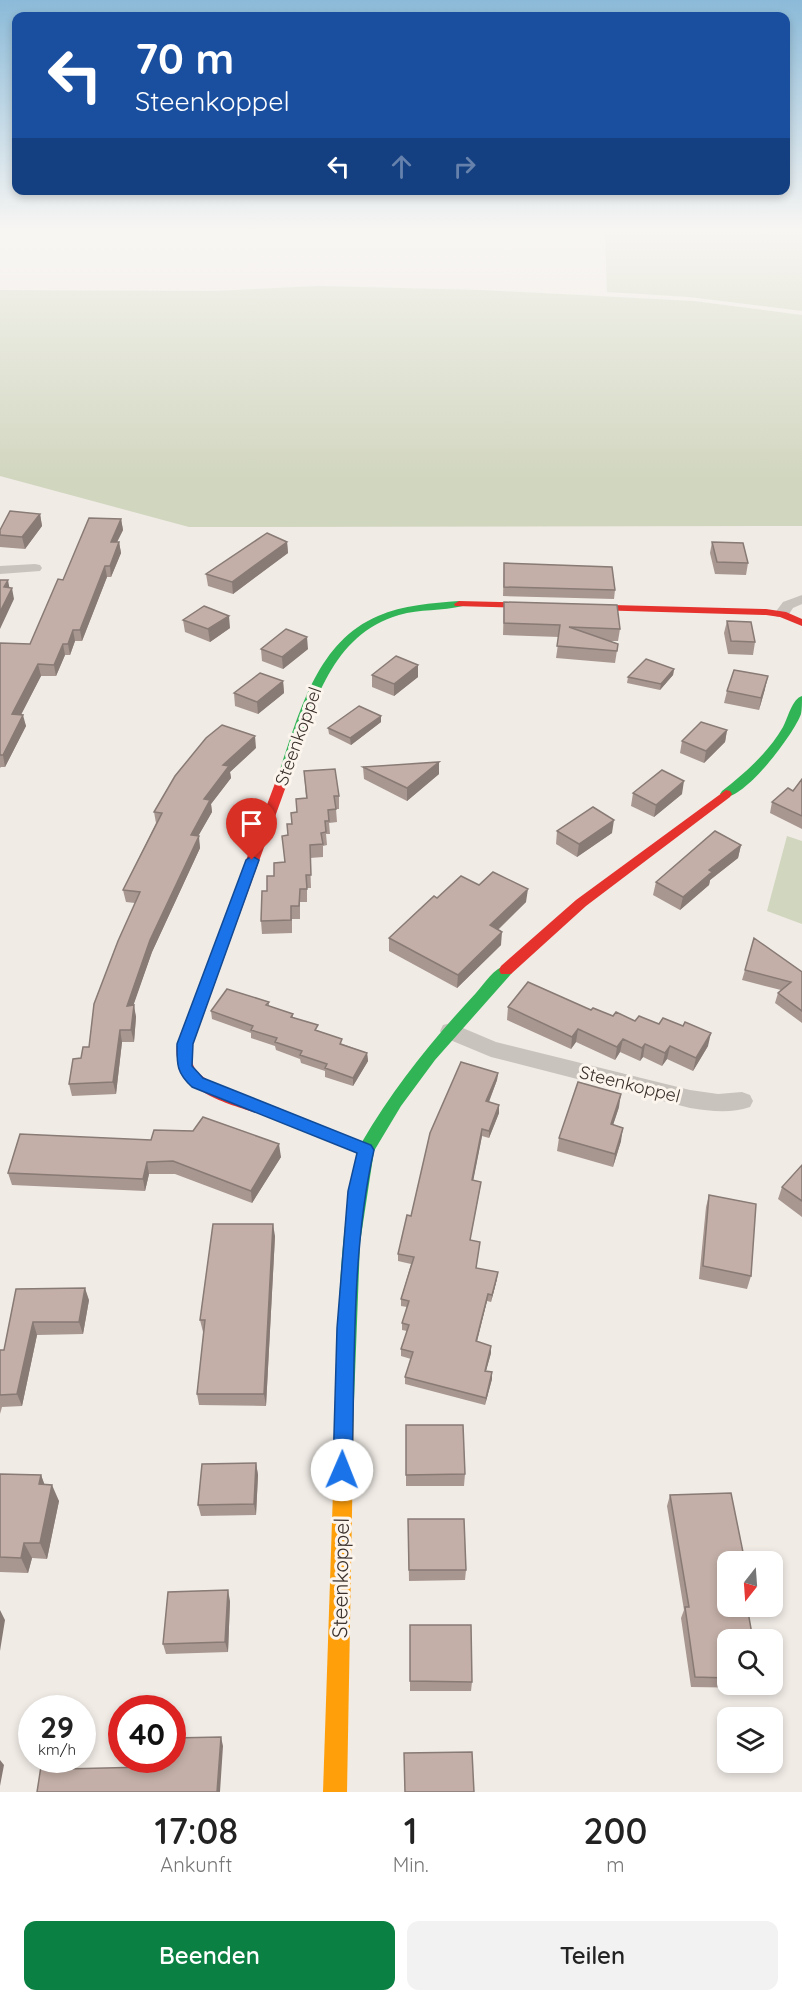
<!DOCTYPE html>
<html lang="de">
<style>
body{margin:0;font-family:Quicksand,sans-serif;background:#f2f2f2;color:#222;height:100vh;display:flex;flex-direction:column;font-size:22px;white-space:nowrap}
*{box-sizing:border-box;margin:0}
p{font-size:20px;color:#767676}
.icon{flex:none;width:33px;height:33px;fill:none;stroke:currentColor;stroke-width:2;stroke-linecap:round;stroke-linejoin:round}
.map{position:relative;height:1792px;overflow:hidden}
.details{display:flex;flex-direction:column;background:#fff;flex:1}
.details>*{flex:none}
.top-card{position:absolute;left:12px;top:12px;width:778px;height:183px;border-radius:12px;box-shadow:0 3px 9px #0003;background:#1a4fa0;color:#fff;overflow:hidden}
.needle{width:39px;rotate:197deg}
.buttons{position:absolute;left:717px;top:1551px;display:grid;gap:12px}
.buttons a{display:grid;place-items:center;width:66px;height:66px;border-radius:12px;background:#fff;box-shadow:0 3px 9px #0003;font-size:30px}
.speed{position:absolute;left:18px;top:1695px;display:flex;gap:12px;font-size:30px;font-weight:700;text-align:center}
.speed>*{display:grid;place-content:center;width:78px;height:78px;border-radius:50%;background:#fff;box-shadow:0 3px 9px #0003;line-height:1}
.speed small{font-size:15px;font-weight:400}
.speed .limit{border:9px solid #d22;background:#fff;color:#111}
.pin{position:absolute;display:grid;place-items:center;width:51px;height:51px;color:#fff;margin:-62px -26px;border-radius:50% 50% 50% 0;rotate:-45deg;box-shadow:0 0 6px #0007}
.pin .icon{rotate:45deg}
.me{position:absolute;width:66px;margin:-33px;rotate:1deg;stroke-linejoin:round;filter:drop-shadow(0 0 4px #0008)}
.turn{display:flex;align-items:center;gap:21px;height:126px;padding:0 24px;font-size:27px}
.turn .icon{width:78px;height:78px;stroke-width:2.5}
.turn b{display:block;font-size:42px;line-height:51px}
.lanes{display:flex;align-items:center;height:57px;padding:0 24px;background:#0003;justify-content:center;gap:30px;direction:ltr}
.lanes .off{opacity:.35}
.eta{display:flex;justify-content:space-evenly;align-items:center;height:102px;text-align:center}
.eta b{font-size:36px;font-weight:600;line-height:42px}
.button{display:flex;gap:12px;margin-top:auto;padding:12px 24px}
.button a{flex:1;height:69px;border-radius:12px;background:#0b8043;color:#fff;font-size:24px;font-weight:600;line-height:69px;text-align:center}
.button a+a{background:#f2f2f2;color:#222}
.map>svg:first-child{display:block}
.green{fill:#d1d6bf}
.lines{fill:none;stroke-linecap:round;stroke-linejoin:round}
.street{fill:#c9c3be;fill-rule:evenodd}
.fast{fill:#30b455;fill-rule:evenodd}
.slow{fill:#ff9f0a;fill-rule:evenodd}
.jam{fill:#e5322d;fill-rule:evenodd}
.wall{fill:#a89690}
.shaded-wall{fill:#887a75}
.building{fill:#c3afa7;stroke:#887a75;stroke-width:1.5}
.route{fill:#1a73e8;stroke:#114b97;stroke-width:1.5}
.labels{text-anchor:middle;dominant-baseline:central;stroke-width:6;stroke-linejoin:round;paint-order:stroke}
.street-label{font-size:18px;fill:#3b302b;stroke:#fbf5ee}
.near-street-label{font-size:21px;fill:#3b302b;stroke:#fbf5ee}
</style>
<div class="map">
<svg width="802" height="1792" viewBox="0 0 802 1792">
<rect width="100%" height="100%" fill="#f0ebe5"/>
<path class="green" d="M605,229h197v82l-113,-14 -82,-5z
M318,286l164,4 212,11 108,14v211l-613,1 -189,-51v-186l213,1z
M787,836l15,5v83l-35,-13z"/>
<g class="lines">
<path class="street" d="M35,564l5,1 2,3 -2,3 -40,3v-8z
M802,595v9l-9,4 -6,9h-10l-3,-3 9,-12z
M451,1023l45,19 194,48 28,4 24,-2 8,3 3,6 -3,6c-20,7 -40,4 -60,1l-199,-51 -48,-20 -3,-6 3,-6z"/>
<path class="fast" d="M459,601l5,3 -1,2c-21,5 -43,3 -64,9 -72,21 -88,100 -110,163l-2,3h-8l-2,-3c21,-59 37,-135 101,-162 25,-11 54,-13 81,-15z
M802,696c0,6 0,13 -1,18 -7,20 -58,88 -79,83l-2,-3 2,-3c23,-18 46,-38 61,-64 5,-9 9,-28 19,-31z
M506,965l5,1 2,4 -2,4 -76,86 -34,46 -27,45 -14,92 -6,158 -2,6 -7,3 -7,-3 -2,-6c2,-83 3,-166 21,-248l-90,-37 -2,-4 2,-4 6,-2 89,36c32,-55 71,-103 114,-149 8,-9 18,-25 30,-28z"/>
<path class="slow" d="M345,1392l7,3 2,6 -7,391h-24l13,-391 2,-6z"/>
<path class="jam" d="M459,601l307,8 20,3 16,7v7l-22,-9 -14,-2 -311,-9 -1,-2z
M283,774l6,4 -96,266c-1,8 -2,16 1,23 10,19 65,34 85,41l2,4 -2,4 -6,2c-36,-12 -103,-24 -96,-74l100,-266z
M726,790l4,1 2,3 -2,3 -144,109 -75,68h-10l-2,-4 2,-4 75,-66z"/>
</g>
<path class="wall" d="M40,514l2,12 -17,23 -25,-2v-17z
M121,519l2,11 -6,12h2l2,11 -10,24h-4l-25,64h-7l-5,14h-5l-9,21h-15l-20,39 5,11 -21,41h-4l-1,1v-125l30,1 33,-64z
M287,542l1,11 -55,41 -25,-8 -2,-12z
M712,542l36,21 -2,12 -31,-1 -5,-21z
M504,563l111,27 -1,9 -111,-3z
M504,602l116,27 -2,12h-9l9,3 -3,19 -59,-5 3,-21 -56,-2z
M183,620l47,8 -20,14 -25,-10z
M727,621l28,21 -2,13 -25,-1 -4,-21z
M261,649h47l-25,20 -21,-8z
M418,665v12l-24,19 -22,-9v-12z
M674,669l-1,6 -13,15 -33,-7 1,-6z
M283,681l1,12 -26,21 -23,-8 -1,-13z
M765,689l-6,21 -35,-7 3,-12z
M381,722l-30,23 -22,-11 -1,-6z
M727,730l-2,12 -21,21 -24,-10 2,-12z
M256,748l-26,24 1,6 -20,26 1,8 -14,24 2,12 -48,104 -19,53 3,12 -2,25h-12l-6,52 -44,2 -3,-12 12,-26 8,-11 46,-144 -9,-1 -3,-12 33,-67 -2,-11z
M363,767l76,7 -32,27 -43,-22z
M304,771l35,25v13h-3l1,13 -8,1 1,11h-4l1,11 -4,1v11l-13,1 1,30h-4v14h-7v17h-8v14l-30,1 -1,-13 6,-30 7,-15 10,-14 4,-27 9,-23 9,-14z
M802,779v50l-32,-16 2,-11 21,-11z
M633,793l49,1 -28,23 -23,-11z
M557,831l55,2 -35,24 -21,-13z
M741,845l-3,13 -28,22 -1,5 -29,25 -27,-15 3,-13z
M479,885l47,17 -28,28 3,15 -44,43 -68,-37v-13l48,-40z
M745,970l57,2v51l-27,-20 3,-10 3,-3 -39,-10z
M269,1002v4l24,8v3l50,27 24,9 1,8 -15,25 -28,-9v-6l-24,-8 -1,-4 -24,-9 -1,-4 -24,-8v-5l-39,-14 -1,-8z
M508,1007l83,3 22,6 22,5 73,25 -15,25 -26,-12 -5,7 -19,-9 -3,4 -20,-9 -5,8 -39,-18 -5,7 -64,-29z
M498,1073l-1,7 -8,22 10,3v8l-10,25 -7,-2 -9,44 8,2 -1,7 -10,51 10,2 -4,26 21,11 -6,23 -4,-1 -10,41 14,4v7l-5,18 6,8 -7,26 -80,-21v-7l6,-18 -10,-3v-7l6,-18 -5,-1v-7l5,-16 -6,-1v-7l10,-35 -13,-3v-7l13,-38z
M619,1107l-6,18 8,16 -8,26 -56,-16 2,-13z
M20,1134l261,23 -29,46 -77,-29h-26l-4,17 -133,-6 -4,-12z
M802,1165v52l-24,-18 4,-12z
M709,1195l42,81 -4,13 -48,-10 7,-72z
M275,1236l-9,170 -67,-1 -2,-11 7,-62h-1l-3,-12z
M16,1289l73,11 -6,34 -46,1 -15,71 -20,1 -2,7v-64h4z
M406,1425l59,49 -1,12h-58z
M256,1463l2,12 -2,40 -55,1 -3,-11z
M0,1474l41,1 3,9 15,17 -12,58 -15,-1 -4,15 -28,-1z
M670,1495l58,67v122h28l-2,4 -63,-1 -10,-69 3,-8 -17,-104z
M408,1519l58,51 -1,10 -56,1z
M230,1601l-2,51 -62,2 -3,-10z
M410,1625l62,57 -1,9h-61z"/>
<path class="shaded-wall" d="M40,514l2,12 -17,23 -3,-12z
M121,519l2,11 -11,22 -1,-10z
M119,542l2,11 -10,24 -1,-11z
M287,542l1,11 -55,41 -1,-12z
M105,566l2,11 -25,64 -2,-11z
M8,580l2,11 2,-3 2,11 -14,30v-17l4,-25z
M229,616l1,12 -20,14 -2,-13z
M73,630l2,11 -5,14 -2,-11z
M307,637l1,12 -25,20 -1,-12z
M63,644l2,11 -9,21 -2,-11z
M38,664l3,12 -26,50 -3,-12z
M418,665v12l-24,19v-12z
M674,669l-1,6 -13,15 1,-6z
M768,676l-3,13 -6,21 2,-12z
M283,681l1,12 -26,21 -1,-12z
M23,715l3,11 -21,41 -2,-12z
M381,716v6l-30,23 -1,-7z
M727,730l-2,12 -21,21 2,-12z
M255,736l1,12 -26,24 1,6 -20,26 1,8 -20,35 -1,-12 13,-36 19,-34z
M439,762v12l-32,27v-13z
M684,781l-2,13 -28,23 2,-12z
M614,820l-2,13 -35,24 2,-13z
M199,836l1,12 -48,104 -23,66 -2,-12 23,-66z
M741,845l-3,13 -28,22 -1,5 -29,25 3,-13 26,-27z
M528,889l-2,13 -37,36 1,-13z
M502,932l-1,13 -44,43 1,-13z
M134,1005l2,12 -2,25 -3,-12z
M578,1029l-2,13 -5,7 1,-12z
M120,1030l2,12 -6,52 -3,-12z
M711,1033l-3,13 -15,25 3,-13z
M623,1039l-3,13 -5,8 2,-13z
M645,1044l-2,13 -3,4 2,-13z
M670,1046l-3,13 -5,7 3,-13z
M367,1053l1,8 -15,25v-8z
M498,1073l-1,7 -11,29v-8z
M621,1094l-2,13 -10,30 2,-13z
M499,1105v8l-10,25v-7z
M623,1128l-2,13 -8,26 2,-13z
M482,1129v7l-10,51v-7z
M279,1144l2,13 -29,46 -1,-12z
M147,1162l2,12 -4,17 -2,-12z
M273,1224l2,12 -9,170 -2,-12z
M498,1272l-1,7 -6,23 1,-7z
M85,1288l4,12 -6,34 -4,-12z
M488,1294l-1,7 -12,47 1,-7z
M33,1322l4,13 -15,71 -5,-12z
M491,1346v7l-7,25 1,-7z
M492,1372v7l-7,26 1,-7z
M256,1463l2,12 -2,40 -2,-11z
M41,1475l6,16 -8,-7z
M52,1485l7,16 -12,58 -7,-16z
M24,1543l8,15 -4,15 -7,-15z
M228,1590l2,11 -2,51 -3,-10z
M0,1610l5,10 -5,31z
M221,1737l2,9 -3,46h-3z
M0,1760l4,5 -4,21z
M65,1760h5l1,2 -2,15 -5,-8z"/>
<path class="building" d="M10,511l30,3 -18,23 -22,-2v-5z
M89,518l32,1 -10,23h8l-9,24h-5l-25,64h-7l-5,14h-5l-9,21 -16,-1 -26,50 11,1 -20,40h-3v-112l30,1 28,-65 5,1z
M267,533l20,9 -55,40 -26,-8z
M712,542l31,1 5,20 -31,-1z
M504,563l108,4 3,23 -111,-3z
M0,580h8l-4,7 8,1 -12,24z
M504,602l113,3 3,24 -51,-2 49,17 -1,7 -60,-5 3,-21 -56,-2z
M204,606l25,10 -21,13 -25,-9z
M727,621l24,1 4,20 -24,-1z
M286,629l21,8 -25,20 -21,-8z
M396,656l22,9 -24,19 -22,-9z
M646,659l28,10 -13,15 -33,-7z
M734,670l34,6 -7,22 -34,-7z
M260,673l23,8 -26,21 -23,-9z
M359,706l22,10 -31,22 -22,-10z
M701,722l26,8 -21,21 -24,-10z
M222,725l33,11 -32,29 6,1 -25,33 6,1 -19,35 8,1 -49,104 -23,66 7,-1 -3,25h-11l-7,52 -44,2 4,-25 8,-1 2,-11h6l5,-43 24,-63 22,-49 -17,-2 39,-77 -8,-1 21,-36 31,-38z
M439,762l-32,26 -44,-21z
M335,769l4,27h-5l2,13 -8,1 1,11h-4l1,11 -5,1 2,11 -13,1 1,30h-5l1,14h-7l-1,17h-8v14l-30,1 1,-30h5v-15h7v-13l11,-1 -3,-26 6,-1 -1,-11h5l-1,-11 6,-1 -1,-13 11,-1 -3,-27z
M662,770l22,11 -28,24 -23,-12z
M802,779v37l-30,-14 16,-14 5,3z
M593,807l21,13 -35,24 -22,-13z
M715,831l26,14 -32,25 3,2 -29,25 -27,-15z
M493,872l35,17 -38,36 12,7 -44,43 -69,-37 45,-42 3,2 24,-22 18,9z
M754,938l48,34v39l-24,-18 13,-11 -46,-12z
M528,982l63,28 2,-2 20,8 3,-4 19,9 4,-5 20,8 4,-6 20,8 2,-4 26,11 -15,25 -26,-12 -5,7 -20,-9 -3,4 -19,-9 -6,8 -39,-18 -6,8 -64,-30z
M227,989l42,13 -3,3 27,9 -2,3 27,8 -3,5 27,9 -2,5 27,9 -14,25 -28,-10 2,-4 -27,-9 2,-4 -27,-9 2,-4 -26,-8 2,-4 -42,-15z
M461,1062l37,11 -12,28 13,4 -10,26 -7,-2 -10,51 9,2 -11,58 10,2 -4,26 22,4 -6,23 -4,-1 -12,47 15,5 -6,25 7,1 -6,26 -81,-21 8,-25 -12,-3 8,-24 -7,-2 7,-22 -8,-2 13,-42 -16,-3 9,-39 4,1 19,-83z
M578,1082l43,12 -10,30 12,4 -8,26 -56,-16z
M203,1117l76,27 -28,47 -78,-30 -26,1 -4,17 -135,-6 12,-39 131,6 3,-10 39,1z
M802,1165v36l-20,-14z
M709,1195l47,9 -5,72 -48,-10z
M213,1224h60l-9,170h-67l8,-74h-5z
M85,1288l-6,34h-46l-16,72 -17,1v-45h4l12,-61z
M406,1425h57l2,49 -59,1z
M256,1463l-2,41 -56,1 4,-41z
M0,1474l41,1 -2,9 13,1 -12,58h-16l-3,15 -21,-1z
M731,1493l14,69h-17v44h19l6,34h-25v38l-33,-1 -10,-70h4l-19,-112z
M408,1519h56l2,51h-57z
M228,1590l-3,52 -62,2 5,-52z
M410,1625h61l1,57 -62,-1z
M221,1737l-4,55h-180l5,-32h23l-1,9 82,-2 1,-7h25v-22z
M472,1752l2,40h-69l-1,-39z"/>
<linearGradient id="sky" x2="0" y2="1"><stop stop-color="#8bbad8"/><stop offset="0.48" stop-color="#f8f6f3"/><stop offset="1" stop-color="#f8f6f3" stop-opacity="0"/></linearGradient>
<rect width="802" height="480" fill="url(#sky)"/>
<path class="route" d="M252,856l7,4 -66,184 -1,22 11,12 168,67 3,5c-23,100 -19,217 -22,320l-3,7 -7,3 -7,-3 -2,-7 4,-142 11,-137 9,-38 -165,-66c-16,-15 -15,-23 -15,-43l69,-184z"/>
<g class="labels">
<g class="street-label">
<text transform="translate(298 736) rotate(-70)">Steenkoppel</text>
<text transform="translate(630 1084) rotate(14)">Steenkoppel</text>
</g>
<g class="near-street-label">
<text transform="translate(340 1578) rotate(-89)">Steenkoppel</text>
</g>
</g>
</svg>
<div class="buttons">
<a><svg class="needle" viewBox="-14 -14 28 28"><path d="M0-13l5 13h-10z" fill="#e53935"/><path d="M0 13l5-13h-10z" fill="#767676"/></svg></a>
<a><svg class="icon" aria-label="search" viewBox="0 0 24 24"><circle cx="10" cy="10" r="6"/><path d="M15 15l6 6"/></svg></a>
<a><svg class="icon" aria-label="layers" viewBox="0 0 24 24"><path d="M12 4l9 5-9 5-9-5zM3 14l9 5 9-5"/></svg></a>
</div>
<div class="speed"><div>29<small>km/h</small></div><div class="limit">40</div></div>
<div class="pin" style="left:252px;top:860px;background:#d93025"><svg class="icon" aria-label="arrive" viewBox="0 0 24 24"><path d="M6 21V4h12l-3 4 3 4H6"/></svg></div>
<svg class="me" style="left:342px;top:1470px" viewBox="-20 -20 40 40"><circle r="19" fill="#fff"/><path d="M0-13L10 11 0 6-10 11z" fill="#1a73e8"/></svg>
<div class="top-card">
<div class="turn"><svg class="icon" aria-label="left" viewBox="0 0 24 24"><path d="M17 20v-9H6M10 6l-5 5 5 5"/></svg><div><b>70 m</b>Steenkoppel</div></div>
<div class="lanes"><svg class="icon" aria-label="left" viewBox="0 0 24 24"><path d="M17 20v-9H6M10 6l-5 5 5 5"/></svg><svg class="icon off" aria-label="ahead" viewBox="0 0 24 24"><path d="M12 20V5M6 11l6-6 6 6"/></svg><svg class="icon off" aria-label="right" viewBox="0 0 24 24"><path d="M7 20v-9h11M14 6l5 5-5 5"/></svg></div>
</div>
</div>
<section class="details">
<div class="eta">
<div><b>17:08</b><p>Ankunft</p></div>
<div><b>1</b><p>Min.</p></div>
<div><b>200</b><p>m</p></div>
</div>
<div class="button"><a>Beenden</a><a>Teilen</a></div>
</section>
